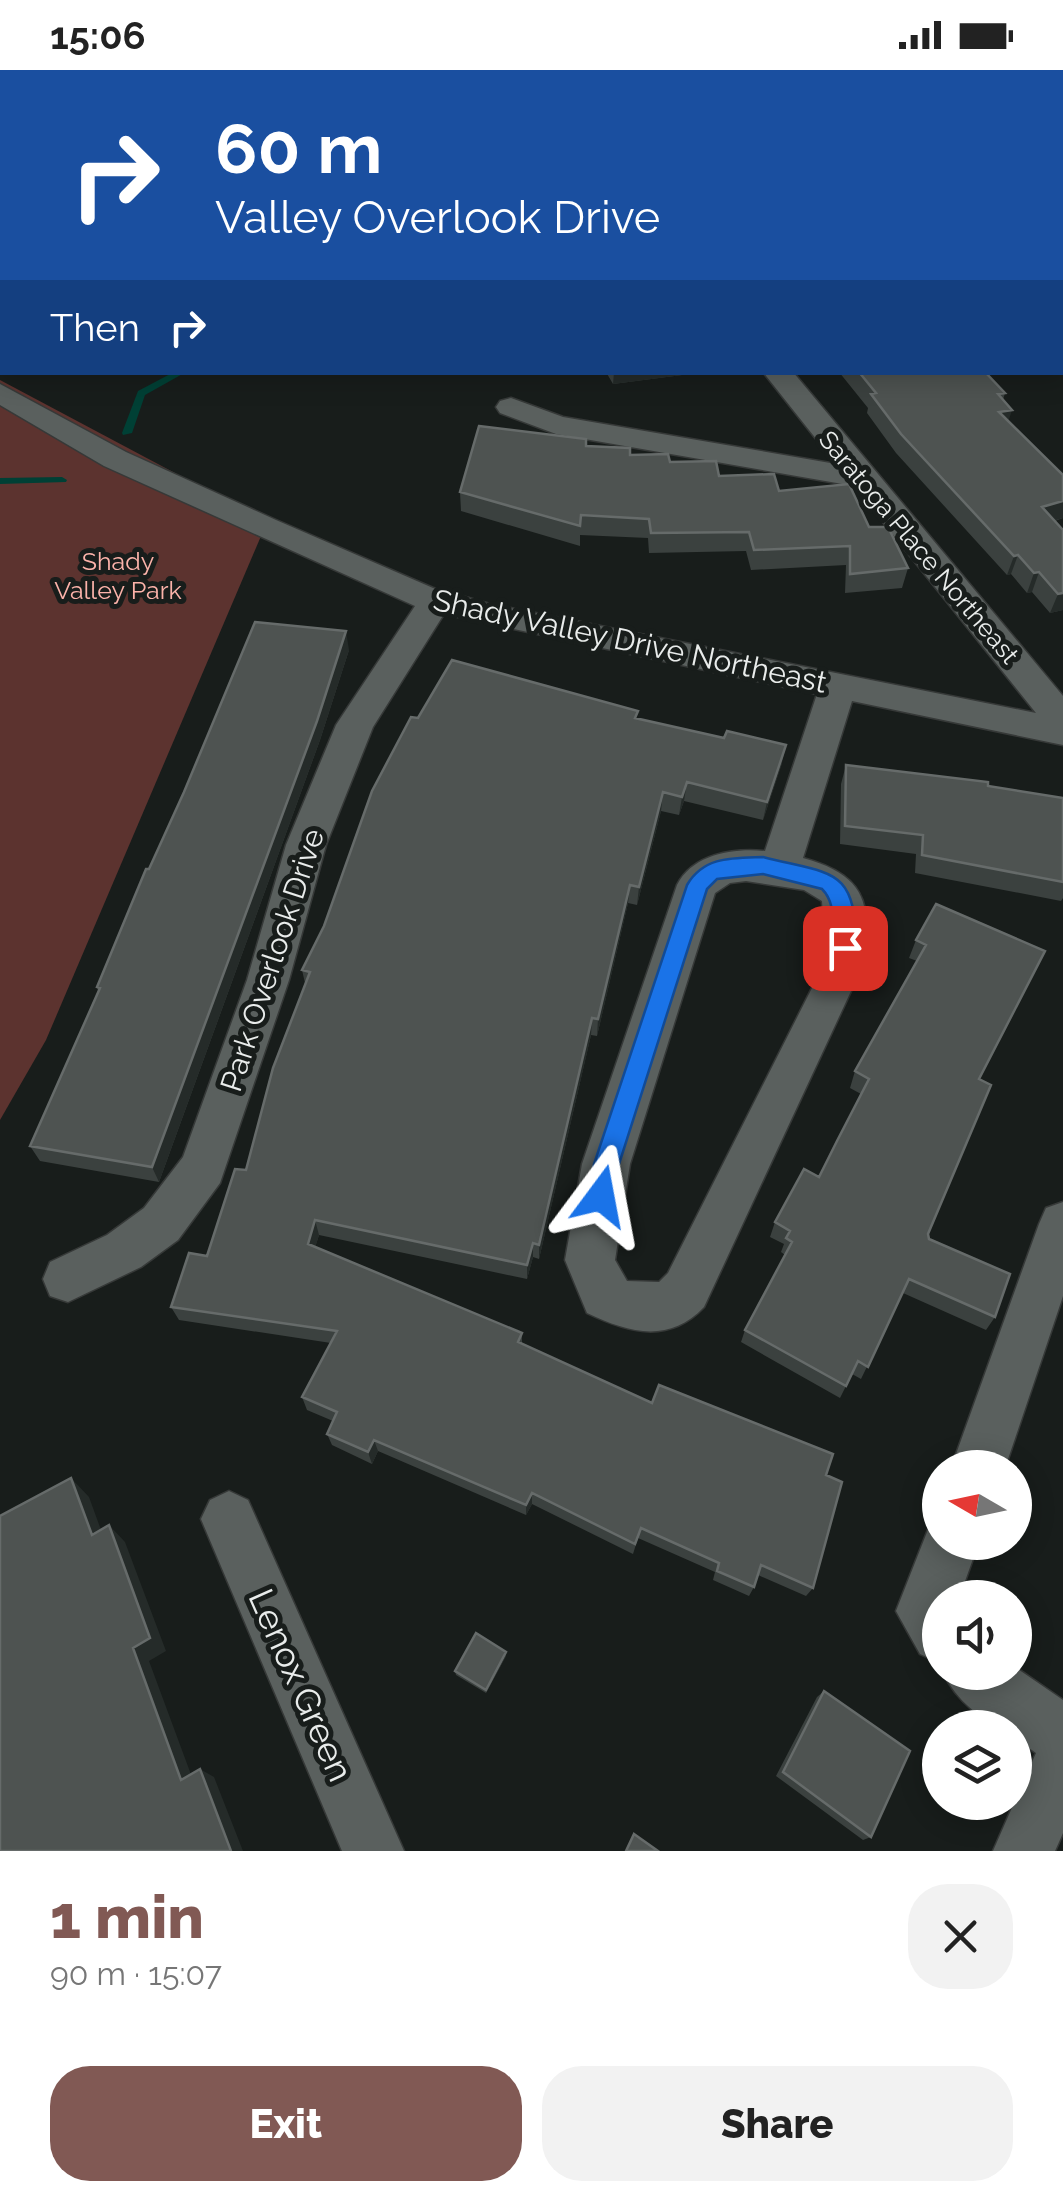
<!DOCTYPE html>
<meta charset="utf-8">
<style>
body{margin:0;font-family:Raleway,sans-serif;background:#f2f2f2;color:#222;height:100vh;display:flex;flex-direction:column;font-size:38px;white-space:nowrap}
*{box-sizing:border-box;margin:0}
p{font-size:32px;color:#767676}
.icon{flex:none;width:55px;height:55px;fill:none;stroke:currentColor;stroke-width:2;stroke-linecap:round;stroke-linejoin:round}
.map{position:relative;height:1781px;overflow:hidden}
.details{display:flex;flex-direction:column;background:#fff;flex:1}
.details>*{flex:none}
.banner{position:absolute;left:0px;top:0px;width:1065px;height:305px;box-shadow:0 5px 25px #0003;background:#1a4fa0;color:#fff;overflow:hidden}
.needle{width:65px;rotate:279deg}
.fabs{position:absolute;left:922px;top:1380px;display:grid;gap:20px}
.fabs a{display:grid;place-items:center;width:110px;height:110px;border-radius:50%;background:#fff;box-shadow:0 5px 25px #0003;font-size:50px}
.pin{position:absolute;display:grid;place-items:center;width:85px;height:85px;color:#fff;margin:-42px;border-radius:20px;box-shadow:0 5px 15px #0006}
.me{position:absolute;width:110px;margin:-55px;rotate:13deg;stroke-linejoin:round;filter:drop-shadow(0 0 8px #0008)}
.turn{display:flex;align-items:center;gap:35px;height:210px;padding:0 50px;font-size:45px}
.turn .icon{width:130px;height:130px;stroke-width:2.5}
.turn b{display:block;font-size:70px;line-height:85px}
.then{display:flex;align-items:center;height:95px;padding:0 50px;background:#0003;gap:20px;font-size:38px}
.round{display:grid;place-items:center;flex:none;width:105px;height:105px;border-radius:40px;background:#f2f2f2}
.summary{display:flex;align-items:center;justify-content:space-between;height:170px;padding:0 50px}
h1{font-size:60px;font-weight:800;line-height:75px;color:#815954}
.primary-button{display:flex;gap:20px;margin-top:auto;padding:20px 50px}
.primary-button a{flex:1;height:115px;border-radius:40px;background:#815954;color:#fff;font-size:40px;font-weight:800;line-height:115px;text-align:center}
.primary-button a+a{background:#f2f2f2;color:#222}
.status{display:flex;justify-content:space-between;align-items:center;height:70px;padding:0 50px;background:#fff;direction:ltr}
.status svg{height:28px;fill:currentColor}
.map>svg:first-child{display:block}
.green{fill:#5c332f}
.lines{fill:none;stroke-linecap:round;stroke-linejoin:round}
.stream{fill:#004035;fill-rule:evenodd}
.street-casing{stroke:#363938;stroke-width:3}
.street{fill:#5a605e;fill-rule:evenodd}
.wall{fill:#3b413f}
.shaded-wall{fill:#252b29}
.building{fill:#4e5351;stroke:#666b6a;stroke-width:2.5}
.route{fill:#1a73e8;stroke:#114b97;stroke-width:2.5}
.labels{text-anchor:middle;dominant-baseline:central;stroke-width:10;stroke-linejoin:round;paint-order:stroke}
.far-street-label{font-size:25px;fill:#e9eceb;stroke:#181d1b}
.far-park-label{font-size:25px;fill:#fcb3aa;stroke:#181d1b}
.street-label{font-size:30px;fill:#e9eceb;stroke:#181d1b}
.near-street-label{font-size:35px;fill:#e9eceb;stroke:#181d1b}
</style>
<div class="status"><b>15:06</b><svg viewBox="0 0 49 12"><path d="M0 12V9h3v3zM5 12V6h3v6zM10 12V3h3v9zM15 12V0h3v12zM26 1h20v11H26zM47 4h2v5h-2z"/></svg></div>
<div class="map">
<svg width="1063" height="1781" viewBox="0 0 1063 1781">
<rect width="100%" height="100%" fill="#181d1b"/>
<path class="green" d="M0,310l267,142 -221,518 -46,80z"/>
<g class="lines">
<path class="stream" d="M174,302h12l-41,23 -13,38 -9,2 -1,-2 16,-42z
M62,407l5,3 -1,2 -66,2v-6z"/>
<defs>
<path id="street" d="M763,302h30l270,324v49l-211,-44 -49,157c70,19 70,54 55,118l-154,331c-35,37 -75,26 -117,6l-22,-53 17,-96 95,-279c16,-31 56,-37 88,-34l52,-157 -373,-80 -71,113 -47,118 -37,135 -69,203 -42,57 -37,27 -73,35 -18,-6 -7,-17 7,-17 57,-27 37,-27 39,-51 64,-177 39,-135 50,-120 79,-119 -311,-140 -104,-61v-21l126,68 150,68 157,68 57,16 546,109 -182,-227 -298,-52 -56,-21 -4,-6 4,-6 11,-3 52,19 273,47zM746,811l58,9 18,11 2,30 -12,57 -144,285 -9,9 -32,-1 -12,-21 15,-96 85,-271 15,-10z
M1063,1132v94l-58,172h-54l88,-244 7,-16z
M229,1421l19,9 156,351h-62l-141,-332 9,-19z
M940,1449v23h39l-20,56h-19v65l-20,-9 -24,-43 35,-89z
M1015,1597l48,33v133l-8,18h-62l43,-98 -21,-15v-10c-29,0 -61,-30 -72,-56h72z"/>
</defs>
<use href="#street" class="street-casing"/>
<use href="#street" class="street"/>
</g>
<path class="wall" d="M576,0h242l-8,2h-234z
M2,77v70l-2,-1v-67z
M606,302h99l-92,12z
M839,302h146l20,21 -2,7 5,21 55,54v43l-8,3 8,9v80l-13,3 -18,-21 -5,1 -16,-19 -4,1 -111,-122 -29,-40 1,-5z
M586,376l84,16 49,14 60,15 90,36 39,41 -6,20 -57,5 1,-28 -95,5 -5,-19 -97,2 -1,-15 -68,-3v11l-119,-35 -1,-19z
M349,580l-29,90 -161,442 -119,-21 -10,-15 68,-155 -1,-4 52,-118z
M418,648h220l144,45 -19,57 -79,-19 -5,14 -18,-4 -24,94 -9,-2 -31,133 -6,-1 -52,224 -6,-2 -6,22 -208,-44 -4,12 207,86v11l130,59 174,72 -13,113 -7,8 -48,-21 -4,12 -5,9 -36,-16 2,-8 -77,-34 -5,16 -101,-50 -6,11 -148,-64 -6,13 -40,-19 -5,-11 6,-13 -26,-11 -5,-13 29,-54 -152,-23 -8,-13 36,-51 39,-86 59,-187 -3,-13 22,-44z
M846,695l142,21 75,96v16l-2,3 -146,-28 1,-19 -76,-10 1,-60z
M936,834l43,175 -51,155 1,5 66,78 -9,13 -83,-37 -42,86 -9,-5 -12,24 -99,-56 4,-12 40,-75 -4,-3 3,-8 -14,-7 5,-15 44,-45 42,-83 -11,-6 5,-17 62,-110 -8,-3 7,-18z
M506,1582v4l-20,37 -30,-18 -1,-4z
M824,1621l47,146 -8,3 -87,-64 41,-79z"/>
<path class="shaded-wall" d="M136,0h18l-2,2h-18z
M758,0h60l-8,2h-52z
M614,302h91l-92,12z
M1012,340l-6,19 -7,-17z
M1063,431v17l-28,8 7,-19z
M1018,485l-7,19 -4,1 7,-19z
M1039,502l-7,20 -5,1 7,-20z
M1063,523v17l-13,3 8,-19z
M346,561l3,19 -29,90 -161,442 -7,-15z
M786,675l-4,18 -19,57 4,-18z
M687,712l-3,19 -5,14 3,-18z
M663,722l-2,19 -24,94 2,-18z
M630,815l-2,18 -31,133 1,-17z
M592,948l-1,17 -52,224v-14z
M315,1150l4,15 -7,23 -4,-14z
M533,1173v14l-6,22v-14z
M374,1370l4,11 -6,13 -4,-12z
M71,1408l18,19 20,55 -17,-17z
M532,1423v11l-6,11v-10z
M109,1455l16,17 41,109 -17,10 47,127 -15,-8 -48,-132z
M506,1582v4l-20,37v-3z
M200,1699l14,8 29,74h-12z"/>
<path class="building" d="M91,0h45l-2,2h-46z
M2,77v54l-2,-1v-51z
M859,302h126l20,21 -7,1 14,16 -13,2 64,63v26l-21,6 21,23v63l-5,1 -19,-22 -5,1 -16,-18 -4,1 -113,-122 -30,-40 5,-1z
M479,356l107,13v7l44,2v7l38,-1 2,8 46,-1 3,15 55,-2 5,17 70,-7 20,43h19l20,41 -58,6v-28l-96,4 -5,-18 -98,1 -2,-14 -68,-4 -1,11 -120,-34z
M255,552l91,9 -29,90 -165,446 -122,-21 70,-158 -3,-1 49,-118h3l35,-77z
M452,590l186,51 -3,7 89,20 3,-7 59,14 -19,57 -80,-20 -5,15 -19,-5 -24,95 -9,-2 -32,134 -6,-1 -53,227 -6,-2 -6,22 -212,-45 -7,24 214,89 -4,9 134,61 7,-18 174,69 -7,21 16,7 -29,106 -52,-23 -7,22 -37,-16 2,-8 -78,-35 -6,16 -103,-51 -6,12 -152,-65 -6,12 -41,-18 10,-22 -35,-15 35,-66 -166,-24 18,-54 18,3 28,-87 11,1 27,-102 37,-96 -8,-2 22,-44 48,-135 39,-74 7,1z
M846,695l142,17v4l75,12v84l-141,-27 1,-20 -78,-9z
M936,834l109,47 -66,128 12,6 -63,149 1,5 81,35 -15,43 -86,-38 -41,88 -10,-6 -12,25 -101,-56 47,-88 -6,-4 4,-7 -15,-9 29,-53 15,8 18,-36 32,-62 -14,-8 71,-126 -10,-5z
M71,1408l21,57 17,-10 41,113 -17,10 48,132 19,-11 31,82h-231v-335z
M476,1563l30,19 -20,38 -31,-19z
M824,1621l86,60 -39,86 -88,-65z
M634,1764l24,17h-32z"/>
<path class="route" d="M763,787c70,18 93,9 93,91l-11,10 -8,-3c-9,-21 3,-48 -15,-66l-59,-15 -46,5 -10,10 -88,275 -9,40 -9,4 -9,-4 -4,-8 6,-32 93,-279c17,-29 46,-27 76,-28z"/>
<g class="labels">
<g class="far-street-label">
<text transform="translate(919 477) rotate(50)">Saratoga Place Northeast</text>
</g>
<g class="far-park-label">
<text x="118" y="491">Shady<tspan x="118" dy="29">Valley Park</tspan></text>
</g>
<g class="street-label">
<text transform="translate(630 571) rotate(12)">Shady Valley Drive Northeast</text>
<text transform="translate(272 890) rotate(-72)">Park Overlook Drive</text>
</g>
<g class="near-street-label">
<text transform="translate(301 1615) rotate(66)">Lenox Green</text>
</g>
</g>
</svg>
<div class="fabs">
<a><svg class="needle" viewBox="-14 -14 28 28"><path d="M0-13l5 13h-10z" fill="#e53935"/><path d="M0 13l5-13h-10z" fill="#767676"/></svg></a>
<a><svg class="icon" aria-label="sound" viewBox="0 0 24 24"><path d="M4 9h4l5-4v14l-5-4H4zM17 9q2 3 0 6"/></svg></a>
<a><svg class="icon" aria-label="layers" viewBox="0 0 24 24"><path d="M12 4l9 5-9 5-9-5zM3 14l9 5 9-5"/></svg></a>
</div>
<div class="pin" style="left:845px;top:878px;background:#d93025"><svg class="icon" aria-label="arrive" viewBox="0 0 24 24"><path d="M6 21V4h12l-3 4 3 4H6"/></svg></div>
<svg class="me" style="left:601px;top:1126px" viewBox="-20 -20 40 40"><path d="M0-17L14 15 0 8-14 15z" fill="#1a73e8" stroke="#fff" stroke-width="4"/></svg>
<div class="banner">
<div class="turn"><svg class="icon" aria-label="right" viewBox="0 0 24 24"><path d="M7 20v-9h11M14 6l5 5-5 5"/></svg><div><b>60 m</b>Valley Overlook Drive</div></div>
<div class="then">Then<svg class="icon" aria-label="right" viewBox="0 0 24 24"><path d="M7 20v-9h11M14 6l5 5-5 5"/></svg></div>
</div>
</div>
<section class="details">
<div class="summary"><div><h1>1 min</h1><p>90 m · 15:07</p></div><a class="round"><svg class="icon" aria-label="close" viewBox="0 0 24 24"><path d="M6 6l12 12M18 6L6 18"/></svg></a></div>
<div class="primary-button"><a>Exit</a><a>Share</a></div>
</section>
